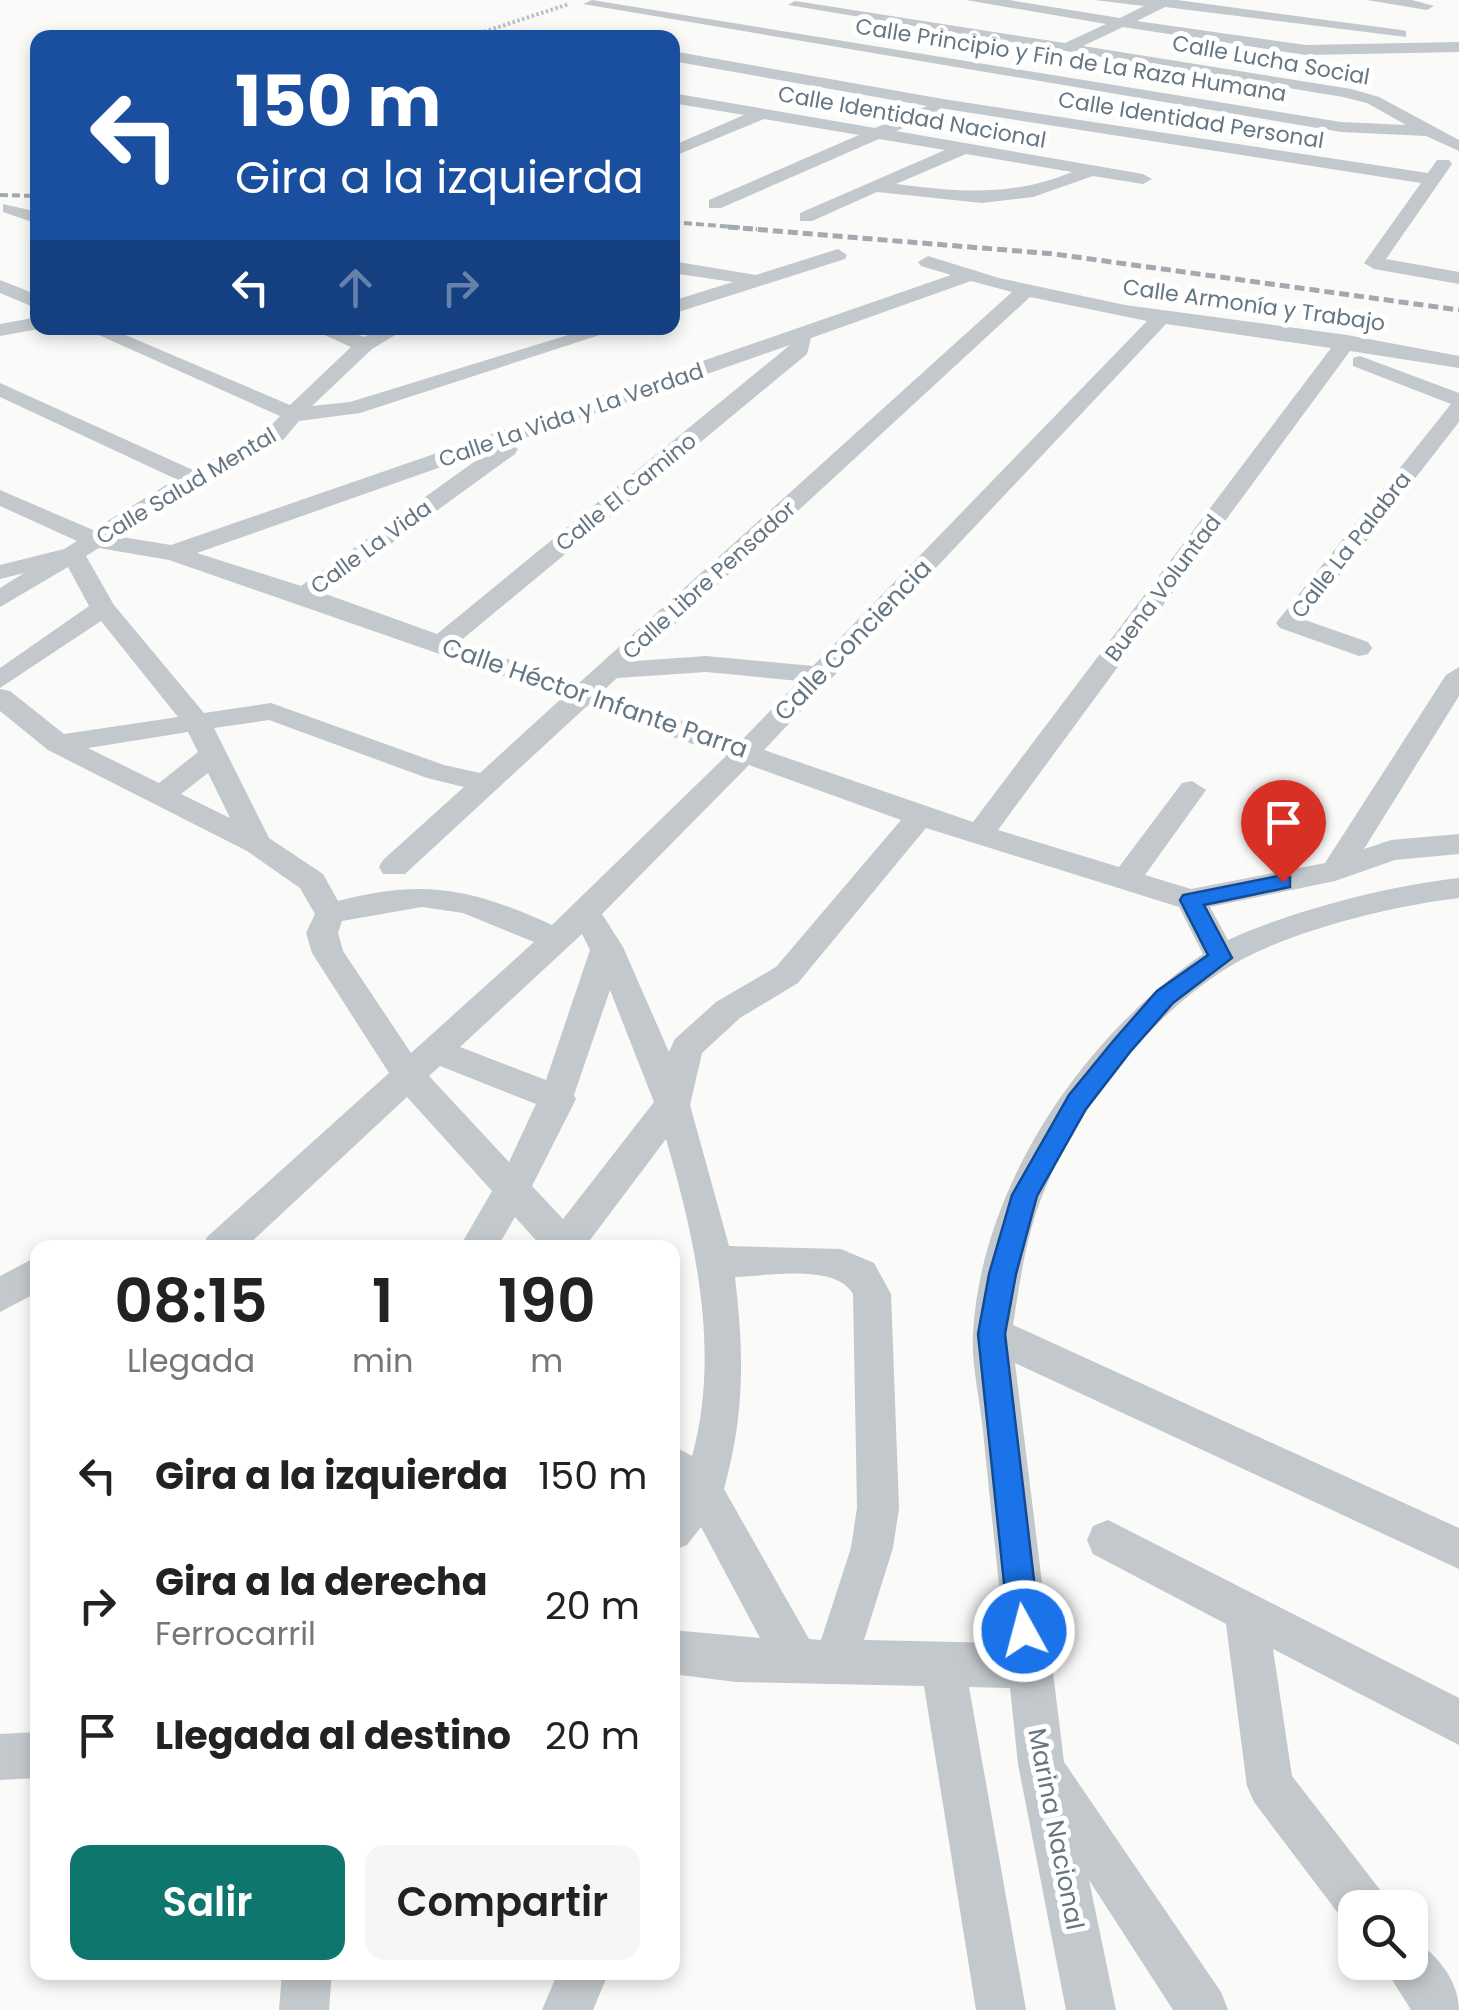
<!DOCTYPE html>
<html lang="es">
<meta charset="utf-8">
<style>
body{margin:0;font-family:Poppins,sans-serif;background:#f6f6f6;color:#222;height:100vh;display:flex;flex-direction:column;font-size:38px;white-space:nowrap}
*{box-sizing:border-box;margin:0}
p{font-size:32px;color:#767676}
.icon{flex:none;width:55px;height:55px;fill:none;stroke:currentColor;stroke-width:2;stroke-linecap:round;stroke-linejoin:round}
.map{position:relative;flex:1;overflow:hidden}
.details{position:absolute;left:30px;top:1240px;width:650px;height:740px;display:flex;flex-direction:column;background:#fff;border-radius:20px;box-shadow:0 5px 15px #0003}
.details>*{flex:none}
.banner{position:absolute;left:30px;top:30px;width:650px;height:305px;border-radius:20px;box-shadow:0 5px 15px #0003;background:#1a4fa0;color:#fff;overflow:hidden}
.buttons{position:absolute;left:1338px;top:1890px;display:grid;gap:20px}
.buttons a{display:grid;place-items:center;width:90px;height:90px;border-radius:20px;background:#fff;box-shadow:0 5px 15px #0003;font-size:50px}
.pin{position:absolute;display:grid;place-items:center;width:85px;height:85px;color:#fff;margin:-102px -42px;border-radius:50% 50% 50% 0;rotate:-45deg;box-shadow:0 0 10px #0007}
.pin .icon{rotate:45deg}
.me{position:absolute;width:110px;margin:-55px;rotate:353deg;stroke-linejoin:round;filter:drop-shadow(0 0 8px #0008)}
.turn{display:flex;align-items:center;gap:35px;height:210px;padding:0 40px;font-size:45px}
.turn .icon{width:130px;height:130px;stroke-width:2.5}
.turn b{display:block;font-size:70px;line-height:85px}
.lanes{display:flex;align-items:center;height:95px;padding:0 40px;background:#0003;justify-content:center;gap:50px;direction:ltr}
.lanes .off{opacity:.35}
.eta{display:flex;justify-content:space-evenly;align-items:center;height:170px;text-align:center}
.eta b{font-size:60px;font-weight:600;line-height:70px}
.button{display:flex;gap:20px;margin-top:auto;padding:20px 40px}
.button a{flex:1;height:115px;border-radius:20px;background:#0f766e;color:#fff;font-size:40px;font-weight:600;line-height:115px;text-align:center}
.button a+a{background:#f6f6f6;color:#222}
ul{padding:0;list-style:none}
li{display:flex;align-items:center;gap:30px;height:130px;padding:0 40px}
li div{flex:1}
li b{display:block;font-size:38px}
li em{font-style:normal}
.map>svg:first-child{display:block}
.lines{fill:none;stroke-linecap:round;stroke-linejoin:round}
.path{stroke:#bbbfc2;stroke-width:4;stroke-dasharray:2.5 2.5;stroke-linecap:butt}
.minor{fill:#c3c8cc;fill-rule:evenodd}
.rail-far1{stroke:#a2aab0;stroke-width:4;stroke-dasharray:8 4;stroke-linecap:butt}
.rail{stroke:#a2aab0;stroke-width:5;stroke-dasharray:10 5;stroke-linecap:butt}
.route{fill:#1a73e8;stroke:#114b97;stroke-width:2.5}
.labels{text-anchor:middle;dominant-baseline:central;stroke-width:10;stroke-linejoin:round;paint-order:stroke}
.far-street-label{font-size:22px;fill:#657683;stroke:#fff}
.street-label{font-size:25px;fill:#657683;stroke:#fff}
</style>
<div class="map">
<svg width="1459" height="2010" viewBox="0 0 1459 2010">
<rect width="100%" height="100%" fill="#fafaf8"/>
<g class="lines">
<path class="path" d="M465,38l104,-34"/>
<path class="minor" d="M592,0l749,122 65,3 -39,-22 -24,-6 -555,-92 7,-4 270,42 41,-19 -140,-24h43l111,18 24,-12 -50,-6h83l224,30 5,1v6l-241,-30 -28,14 169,24 153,-3v10l-153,3 -183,-28 -40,19 268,43 28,8 80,43v11l-33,-15 -85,-4 -758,-128z
M1367,0h45l22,6 -7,4z
M565,33l17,5h-24z
M672,51l271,48 485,74 9,-13h12l3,4 -66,95 73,13v12l-85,-15 -10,-6 57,-80 -475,-74 -50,22 247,43 9,5 -9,5 -50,-8 -60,21 -51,6 -105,-11 -65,29h-12v-8l145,-63 -66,-11 -158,69h-12v-8l150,-65 -95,-16 -92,38v-11l72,-31 -72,-12v-10l203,35 52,-22 -255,-45zM966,154l106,18c-59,25 -115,20 -176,12z
M3,204l35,8v12l-35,-12z
M838,249l9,6 -2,4 -173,55v-13l61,-19 -61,-9v-12l84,14z
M928,256l71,22 126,27 222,30 112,21v12l-109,-17 -352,479 121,37 63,-84 10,-2 14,9 -61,85 46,14 134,-26 121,-188 13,-8v29l-95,153 27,-9 68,-6v20l-64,6 -60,21 -125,26 18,33c67,-30 158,-54 231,-62v20c-67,8 -161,31 -220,63 -90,51 -170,155 -203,252 -12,36 -17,75 -23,112l446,203v41l-444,-206 49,399 157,230 7,18h-55l-84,-130 27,130h-50l-48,-246 -8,-76 -41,-1 57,323h-50l-52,-324 -188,-4 -64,-8v-44l88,8 -59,-111 -14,18 -15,6v-52l5,-5 -5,-4v-45l20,11c29,-104 3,-217 -26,-317l-82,109h-41l-28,-31 -18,31h-38l33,-57 -85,-94 -162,151h-43l5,-11 182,-164 -77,-120 -6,-20 9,-19 -15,-26 -53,-37 -199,-101 -48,-39v-22l10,2 54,43 114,-17 -77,-96 -101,67v-20l89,-62 -21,-39 -68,40v-19l24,-15 -24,6v-14l64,-16 13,-8 -77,-35v-16l93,40 83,-51 -176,-82v-14l193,87 75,-41 12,-13 -197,-88h26l181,77 61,-58 -42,-19h28l27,9 19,-9h24l-35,21 -60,57 38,-4 241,-74h30l-261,85 -61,8 -15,18 -168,97 55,9 780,-270 -30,-9 -3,-4zM971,281l41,11 -434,392 -119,-42 348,-288 4,-16zM1030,297l117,24 -334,345 -107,-10 -71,5zM1166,324l165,24 -358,474 -209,-72zM790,345l-353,289 -114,-41 192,-139 3,-5 -8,-6zM492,449l-191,137 -104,-33zM99,548l70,12 394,137 -83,76 -36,-8 -173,-62 -67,10 -90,-108 -28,-49zM706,672l93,9 -59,61 -138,-50 15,-14zM587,706l139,50 -174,169c-79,-36 -128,-47 -214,-24l-15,-27 -54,-36 -55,-110 55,-8 158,58 37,9 -81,73 -4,7 4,7h22zM188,732l10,20 -39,31 -71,-35zM749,765l152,55 -125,147 -60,35 -41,37 -6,13 -46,-105 -21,-33zM208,773l22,45 -49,-24zM926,828l253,79 24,47c-120,84 -221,229 -230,379 -2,31 7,67 10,98 7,71 15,142 22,212l-141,-3 29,-92 6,-40 -8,-214 -17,-31 -33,-14 -112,-3 -39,-141 12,-52 38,-35 58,-35zM422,907l41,6 71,29 -123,111 -68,-102 -5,-18 4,-12zM582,934l8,16 -44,130 -86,-33zM610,990l44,112 -91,117 -31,-33 44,-87 -2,-4zM440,1066l96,38 -27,58 -80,-86zM735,1277c31,-1 101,-14 118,17l4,214 -6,40 -30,92 -12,-1 -85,-150c21,-77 20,-134 11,-212z
M0,280l38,15v14l-38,-16z
M38,317v11h6l-44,8v-12z
M1360,356l99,37v29l-154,198 63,22 4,6 -4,6 -9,2 -79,-28 -4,-5 175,-219 -98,-38v-8z
M38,1256v36l-38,20v-36z
M1108,1520l351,178v47l-186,-96 19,127 89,115 7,17h-33v21l-8,-4 -93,-123 -7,-16 -21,-162 -133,-70 -6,-14 6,-14z
M38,1732v46l-38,2v-46z
M1410,1939c26,11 49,43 49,71h-48l-30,-48h29z
M282,1972h50l-3,38h-50z
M558,1972h51l-16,38h-51z"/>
<path class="rail-far1" d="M0,195l38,1
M672,222l85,7"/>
<path class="rail" d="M728,227l326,27 405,56"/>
</g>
<path class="route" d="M1283,875l7,2v10l-86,18 28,53 -59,45 -43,49 -44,57 -49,87 -21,78 -11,60 35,297 -5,11 -11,4 -10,-4 -5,-11 -31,-297 11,-60 23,-79 57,-100 45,-55 43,-49 51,-36 -28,-55 3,-5z"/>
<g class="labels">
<g class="far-street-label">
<text transform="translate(1071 60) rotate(9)">Calle Principio y Fin de La Raza Humana</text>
<text transform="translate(1271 60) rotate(10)">Calle Lucha Social</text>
<text transform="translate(912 117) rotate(10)">Calle Identidad Nacional</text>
<text transform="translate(1191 120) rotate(9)">Calle Identidad Personal</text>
<text transform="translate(1254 305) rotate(8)">Calle Armonía y Trabajo</text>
<text transform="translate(571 415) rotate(-19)">Calle La Vida y La Verdad</text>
<text transform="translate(186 486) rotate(-31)">Calle Salud Mental</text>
<text transform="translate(626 492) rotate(-39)">Calle El Camino</text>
<text transform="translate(1351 545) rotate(-52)">Calle La Palabra</text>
<text transform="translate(371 547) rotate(-36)">Calle La Vida</text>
<text transform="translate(709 580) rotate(-42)">Calle Libre Pensador</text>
<text transform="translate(1163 588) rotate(-53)">Buena Voluntad</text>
</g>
<g class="street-label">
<text transform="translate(853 640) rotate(-46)">Calle Conciencia</text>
<text transform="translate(595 698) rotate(19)">Calle Héctor Infante Parra</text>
<text transform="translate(1056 1829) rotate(79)">Marina Nacional</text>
</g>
</g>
</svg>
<div class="buttons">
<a><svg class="icon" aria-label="search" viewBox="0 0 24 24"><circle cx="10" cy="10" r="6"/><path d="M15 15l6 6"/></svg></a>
</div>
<div class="pin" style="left:1283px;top:882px;background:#d93025"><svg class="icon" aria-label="arrive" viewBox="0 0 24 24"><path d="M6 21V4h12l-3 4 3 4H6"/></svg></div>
<svg class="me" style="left:1024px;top:1631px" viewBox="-20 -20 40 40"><circle r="17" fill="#1a73e8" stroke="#fff" stroke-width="3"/><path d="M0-11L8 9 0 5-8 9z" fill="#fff"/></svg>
<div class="banner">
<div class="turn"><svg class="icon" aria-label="left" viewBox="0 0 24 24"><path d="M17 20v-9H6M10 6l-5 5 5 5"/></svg><div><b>150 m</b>Gira a la izquierda</div></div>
<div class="lanes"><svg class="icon" aria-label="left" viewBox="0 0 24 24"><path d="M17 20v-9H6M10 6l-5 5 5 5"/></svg><svg class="icon off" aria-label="ahead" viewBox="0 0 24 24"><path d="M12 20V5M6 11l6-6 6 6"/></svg><svg class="icon off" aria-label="right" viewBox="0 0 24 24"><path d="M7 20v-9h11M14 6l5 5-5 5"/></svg></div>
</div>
<section class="details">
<div class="eta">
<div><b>08:15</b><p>Llegada</p></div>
<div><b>1</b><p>min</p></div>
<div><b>190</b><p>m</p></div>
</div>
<ul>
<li><svg class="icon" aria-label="left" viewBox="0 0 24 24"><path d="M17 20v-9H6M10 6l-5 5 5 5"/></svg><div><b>Gira a la izquierda</b></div><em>150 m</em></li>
<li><svg class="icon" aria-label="right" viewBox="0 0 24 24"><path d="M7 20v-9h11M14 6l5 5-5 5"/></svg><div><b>Gira a la derecha</b><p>Ferrocarril</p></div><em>20 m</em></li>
<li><svg class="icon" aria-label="arrive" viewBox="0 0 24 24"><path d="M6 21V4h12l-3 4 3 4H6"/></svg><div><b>Llegada al destino</b></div><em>20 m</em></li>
</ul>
<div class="button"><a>Salir</a><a>Compartir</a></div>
</section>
</div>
